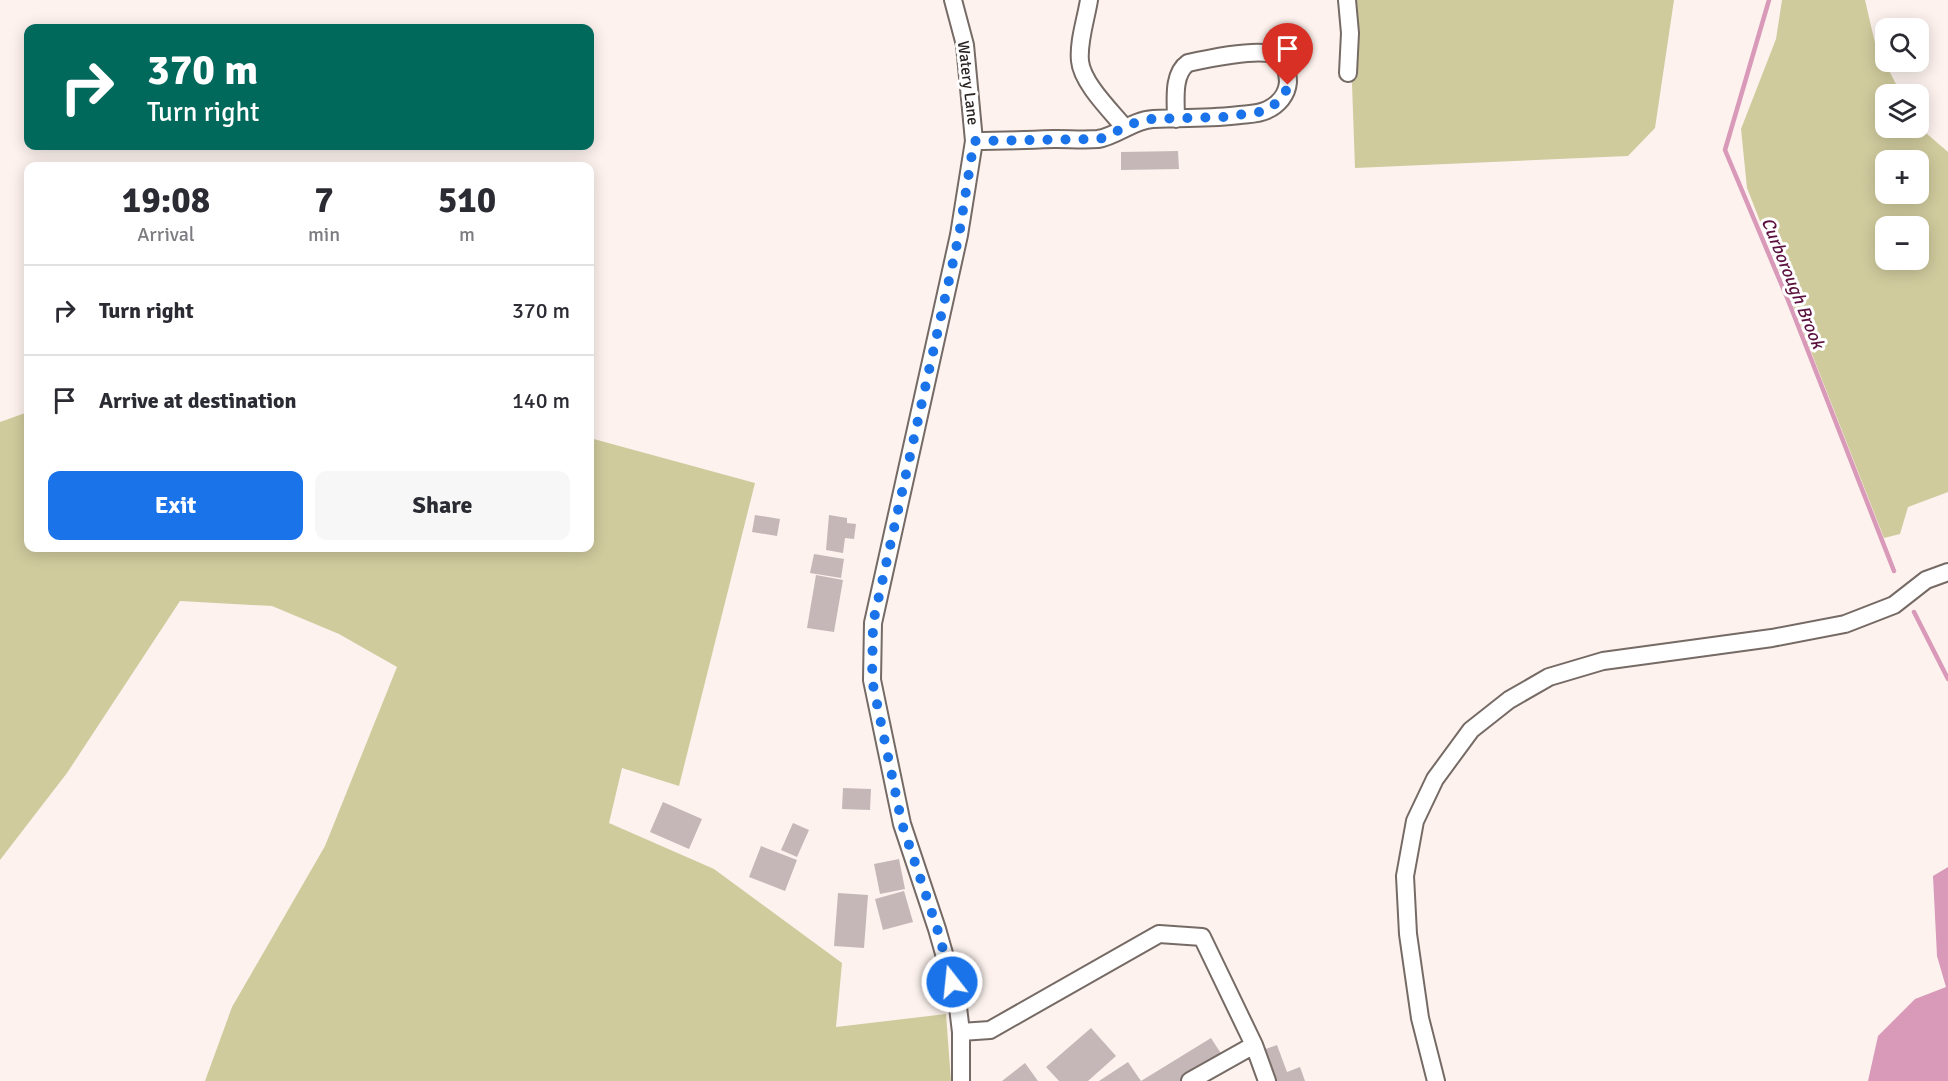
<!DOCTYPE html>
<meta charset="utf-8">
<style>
body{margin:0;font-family:Signika,sans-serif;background:#f7f7f7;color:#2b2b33;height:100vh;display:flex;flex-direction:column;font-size:22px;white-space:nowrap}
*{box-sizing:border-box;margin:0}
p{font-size:20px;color:#7c7c81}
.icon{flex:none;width:33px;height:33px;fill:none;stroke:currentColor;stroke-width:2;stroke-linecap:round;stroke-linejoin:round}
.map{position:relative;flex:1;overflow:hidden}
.details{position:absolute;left:24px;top:162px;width:570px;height:390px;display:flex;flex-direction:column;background:#fff;border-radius:12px;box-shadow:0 3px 15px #0003}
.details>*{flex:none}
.top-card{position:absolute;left:24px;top:24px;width:570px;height:126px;border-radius:12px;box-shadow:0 3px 15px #0003;background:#00695c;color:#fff;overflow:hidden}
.tools{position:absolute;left:1875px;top:18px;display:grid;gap:12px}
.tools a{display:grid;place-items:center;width:54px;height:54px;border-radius:12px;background:#fff;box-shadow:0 3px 15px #0003;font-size:30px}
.pin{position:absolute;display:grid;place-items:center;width:51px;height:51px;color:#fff;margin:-62px -26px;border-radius:50% 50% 50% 0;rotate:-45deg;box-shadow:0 0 6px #0007}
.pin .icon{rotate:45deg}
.me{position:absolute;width:66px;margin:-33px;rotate:344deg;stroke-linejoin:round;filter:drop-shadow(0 0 4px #0008)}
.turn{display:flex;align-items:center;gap:21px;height:126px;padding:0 24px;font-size:27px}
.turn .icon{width:78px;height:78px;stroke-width:2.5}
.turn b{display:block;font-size:42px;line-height:51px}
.eta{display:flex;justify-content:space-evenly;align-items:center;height:102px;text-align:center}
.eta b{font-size:36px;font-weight:700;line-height:42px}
.primary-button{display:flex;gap:12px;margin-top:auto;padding:12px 24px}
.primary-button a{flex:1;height:69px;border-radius:12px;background:#1a73e8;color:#fff;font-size:24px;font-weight:700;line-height:69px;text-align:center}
.primary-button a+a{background:#f7f7f7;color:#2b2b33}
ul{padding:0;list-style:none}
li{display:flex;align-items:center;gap:18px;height:90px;padding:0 24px;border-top:2px solid #e1e1e2}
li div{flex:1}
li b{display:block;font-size:22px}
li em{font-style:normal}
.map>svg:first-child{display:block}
.green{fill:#d0cb9d;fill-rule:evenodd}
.water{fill:#d999b9}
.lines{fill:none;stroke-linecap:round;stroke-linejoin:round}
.stream{stroke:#d999b9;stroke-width:4.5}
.building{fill:#c5b7b7}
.minor-casing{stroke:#766a65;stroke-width:20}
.minor{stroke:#fff;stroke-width:16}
.route{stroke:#1a73e8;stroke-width:10;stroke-dasharray:0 18}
.labels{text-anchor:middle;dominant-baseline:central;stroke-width:6;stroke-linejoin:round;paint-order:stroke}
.street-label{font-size:16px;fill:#282321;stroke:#fff}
.water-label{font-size:18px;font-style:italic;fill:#5c1240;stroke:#fff}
</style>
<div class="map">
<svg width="1948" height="1081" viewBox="0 0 1948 1081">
<rect width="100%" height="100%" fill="#fdf2ee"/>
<path class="green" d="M1349,0h325l-19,128 -27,28 -273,12z
M1782,0h83l10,43 26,51h-15v34l33,-1 29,25v340l-40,15 -8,27 -16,4 -137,-350 -6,-59 35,-90zM1886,160h32v34h-32zM1886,226h32v34h-32z
M28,412v136h562v-110l165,45 -76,303 -57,-18 -13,55 105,46 128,94 -6,64 110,-13 5,67h-746l27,-74 93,-161 72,-179 -58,-33 -67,-28 -92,-5 -113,172 -67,87v-438z"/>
<path class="water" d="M1948,867v214h-80l10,-45 37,-37 31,-12 -9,-31 -4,-80z"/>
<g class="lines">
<path class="stream" d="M1769,0l-44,150 63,150 106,271
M1914,612l34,67"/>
</g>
<path class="building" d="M1178,151l1,18 -58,1v-18z
M755,515l25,4 -3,17 -25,-4z
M829,515l18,3v5l9,1 -2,15 -9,-1 -2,15 -17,-3z
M814,554l30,5 -3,19 -31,-5z
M816,575l27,5 -9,52 -27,-4z
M843,788l28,1 -1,21 -28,-1z
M663,802l39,17 -13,30 -39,-17z
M793,823l16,7 -12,27 -16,-7z
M761,846l36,14 -12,31 -36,-14z
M899,859l6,30 -25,5 -6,-30z
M904,891l9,31 -30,8 -8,-31z
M838,893l30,2 -4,53 -30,-2z
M1091,1028l25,28 -28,25h-29l-13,-14z
M1211,1038l11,17 -42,26h-81l29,-19 13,19z
M1277,1045l10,27 13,-5 5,14h-33l-12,-30z
M1025,1063l13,18h-36z"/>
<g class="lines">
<defs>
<path id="minor" d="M953,0l12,45 9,96 -15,94 -86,388 -1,57 30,144 35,105 20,70 4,33v49
M1089,0c-3,19 -11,42 -9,61 2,22 31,50 45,67
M1347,0l3,33 -2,40
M974,141c28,0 55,-1 83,-2 13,0 27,1 41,0 19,-3 35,-19 55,-20 29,-2 58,0 87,-4 9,-1 19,-1 27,-5 11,-5 20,-15 21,-28 0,-10 -4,-22 -14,-27 -15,-7 -68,4 -86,8 -16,11 -12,38 -12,56
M961,1032l29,-2 169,-96 43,3 52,108 -64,36
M1254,1045l13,36
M1436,1081l-16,-63 -12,-84 -3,-58 10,-55 20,-42 36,-49 38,-30 40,-23 54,-16 169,-23 73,-14 49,-19 32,-25 22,-8"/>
</defs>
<use href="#minor" class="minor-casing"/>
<use href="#minor" class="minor"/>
</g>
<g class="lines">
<path class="route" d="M952,982l-15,-54 -35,-104 -30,-144 1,-57 86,-388 15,-94 126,-2 39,-18 13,-2 72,-2 35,-5 9,-2 16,-14 4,-11"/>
</g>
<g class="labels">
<g class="street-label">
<text transform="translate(968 83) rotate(83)">Watery Lane</text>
</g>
<g class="water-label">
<text transform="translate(1793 283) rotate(68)">Curborough Brook</text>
</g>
</g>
</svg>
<div class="tools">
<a><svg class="icon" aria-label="search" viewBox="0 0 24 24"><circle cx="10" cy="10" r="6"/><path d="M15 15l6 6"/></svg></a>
<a><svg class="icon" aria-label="layers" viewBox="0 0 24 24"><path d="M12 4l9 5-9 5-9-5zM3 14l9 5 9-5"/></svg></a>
<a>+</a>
<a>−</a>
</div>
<div class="pin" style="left:1288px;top:85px;background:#d93025"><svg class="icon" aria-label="arrive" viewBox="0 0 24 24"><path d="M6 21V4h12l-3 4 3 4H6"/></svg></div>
<svg class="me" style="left:952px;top:982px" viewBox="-20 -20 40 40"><circle r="17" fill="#1a73e8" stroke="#fff" stroke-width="3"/><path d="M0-11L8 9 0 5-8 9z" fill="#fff"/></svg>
<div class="top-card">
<div class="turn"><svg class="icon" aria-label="right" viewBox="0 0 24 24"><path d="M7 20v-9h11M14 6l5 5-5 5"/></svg><div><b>370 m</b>Turn right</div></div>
</div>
<section class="details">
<div class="eta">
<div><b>19:08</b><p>Arrival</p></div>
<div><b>7</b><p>min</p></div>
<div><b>510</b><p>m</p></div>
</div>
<ul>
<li><svg class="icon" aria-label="right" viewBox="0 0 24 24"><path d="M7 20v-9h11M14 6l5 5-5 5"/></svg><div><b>Turn right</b></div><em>370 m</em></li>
<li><svg class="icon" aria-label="arrive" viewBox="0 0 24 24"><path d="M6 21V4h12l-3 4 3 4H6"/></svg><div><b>Arrive at destination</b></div><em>140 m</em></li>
</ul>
<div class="primary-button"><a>Exit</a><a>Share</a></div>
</section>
</div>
